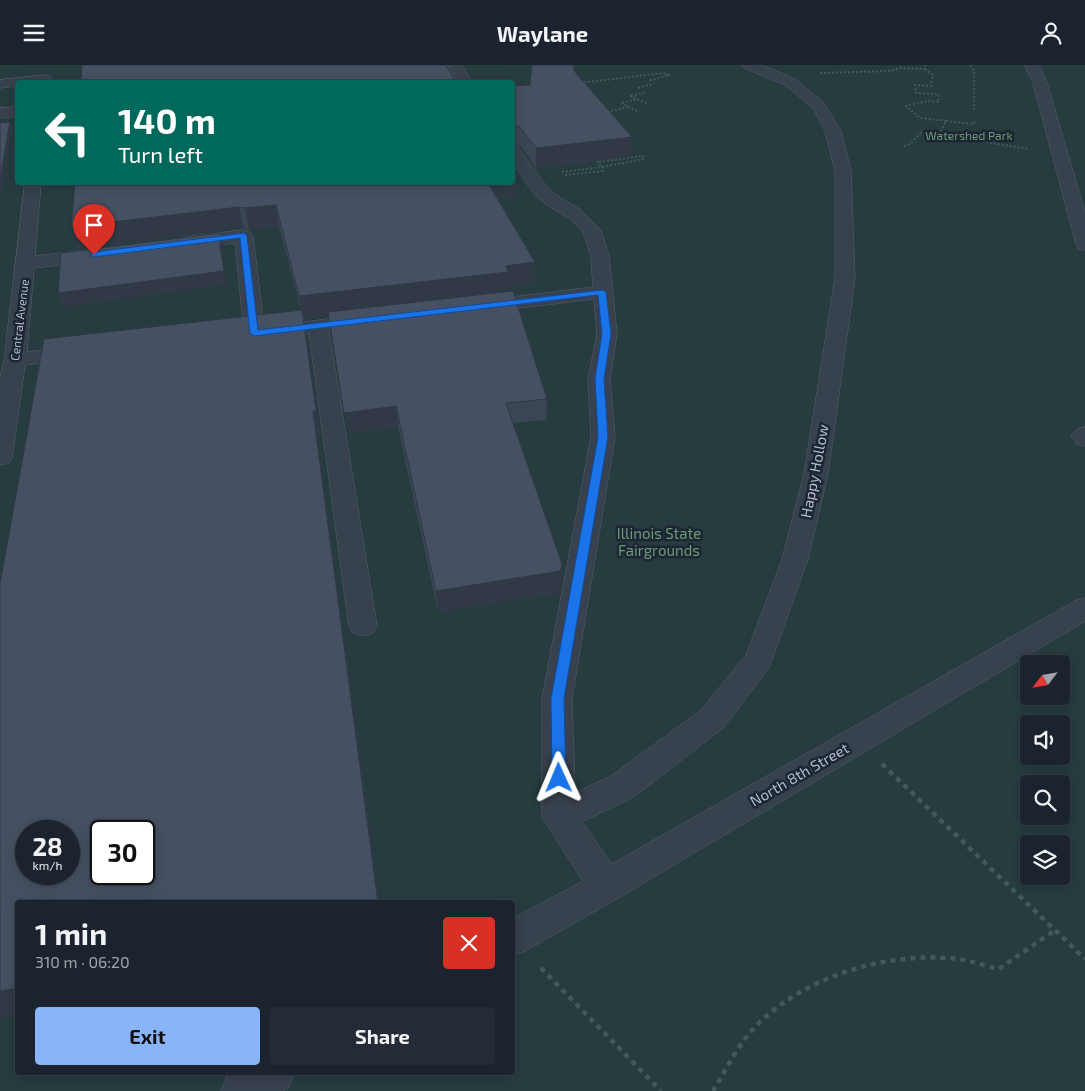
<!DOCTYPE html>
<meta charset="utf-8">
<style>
body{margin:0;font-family:"Exo 2",sans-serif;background:#242b36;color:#f1f3f6;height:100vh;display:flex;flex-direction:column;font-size:19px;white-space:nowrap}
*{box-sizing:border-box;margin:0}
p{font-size:16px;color:#a0a4aa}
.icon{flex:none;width:28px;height:28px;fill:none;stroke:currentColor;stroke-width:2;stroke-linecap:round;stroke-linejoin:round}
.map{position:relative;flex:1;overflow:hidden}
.side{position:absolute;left:15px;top:835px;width:500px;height:175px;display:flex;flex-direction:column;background:#1b232e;border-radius:5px;box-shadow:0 2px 12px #0003,0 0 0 1px #39404a}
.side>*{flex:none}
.banner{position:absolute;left:15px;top:15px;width:500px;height:105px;border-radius:5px;box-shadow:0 2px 12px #0003,0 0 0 1px #39404a;background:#00695c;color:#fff;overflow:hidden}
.needle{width:32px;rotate:239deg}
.buttons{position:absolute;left:1020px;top:590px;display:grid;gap:10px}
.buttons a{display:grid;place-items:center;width:50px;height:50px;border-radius:5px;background:#1b232e;box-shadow:0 2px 12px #0003,0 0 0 1px #39404a;font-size:25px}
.speed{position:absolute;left:15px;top:755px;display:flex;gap:10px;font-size:25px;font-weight:700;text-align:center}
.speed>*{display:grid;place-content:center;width:65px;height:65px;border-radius:50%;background:#1b232e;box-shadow:0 2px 12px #0003,0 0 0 1px #39404a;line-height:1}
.speed small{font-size:12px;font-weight:400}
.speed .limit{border:2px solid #111;border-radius:8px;background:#fff;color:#111}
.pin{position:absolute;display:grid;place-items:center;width:42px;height:42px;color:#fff;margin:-51px -21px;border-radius:50% 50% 50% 0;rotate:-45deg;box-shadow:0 0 5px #0007}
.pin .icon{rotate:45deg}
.me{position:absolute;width:55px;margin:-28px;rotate:359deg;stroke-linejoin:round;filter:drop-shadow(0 0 4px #0008)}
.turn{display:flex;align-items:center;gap:18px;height:105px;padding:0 20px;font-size:22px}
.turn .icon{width:65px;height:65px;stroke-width:2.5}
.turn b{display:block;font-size:35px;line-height:42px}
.round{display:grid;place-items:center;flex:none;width:52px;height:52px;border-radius:5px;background:#242b36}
.head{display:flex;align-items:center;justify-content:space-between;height:85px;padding:0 20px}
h1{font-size:30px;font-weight:700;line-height:38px}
.primary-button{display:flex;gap:10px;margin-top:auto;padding:10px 20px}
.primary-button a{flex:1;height:58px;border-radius:5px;background:#8ab4f8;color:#111;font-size:20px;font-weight:700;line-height:58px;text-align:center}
.primary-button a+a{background:#242b36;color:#f1f3f6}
header{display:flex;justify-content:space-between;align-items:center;height:65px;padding:0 20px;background:#1b232e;font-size:22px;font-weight:700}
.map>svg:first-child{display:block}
.green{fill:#263c3f;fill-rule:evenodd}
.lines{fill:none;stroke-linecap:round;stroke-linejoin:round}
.minor-casing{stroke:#565f6c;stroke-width:1}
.path-far1{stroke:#44595c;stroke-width:2;stroke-dasharray:2 2;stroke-linecap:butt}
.path{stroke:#44595c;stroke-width:4.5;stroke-dasharray:5 5;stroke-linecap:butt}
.minor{fill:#38414e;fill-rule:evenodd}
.wall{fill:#3b4654}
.shaded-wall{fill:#303945}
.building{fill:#455162;stroke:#303945;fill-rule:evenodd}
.route{fill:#1a73e8;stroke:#114b97}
.labels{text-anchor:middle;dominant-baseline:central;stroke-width:5;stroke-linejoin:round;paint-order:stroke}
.far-park-label{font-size:12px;fill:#6b9a76;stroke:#1d2633}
.far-street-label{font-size:12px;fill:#b4bcc9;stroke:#1d2633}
.street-label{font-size:15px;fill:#b4bcc9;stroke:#1d2633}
.park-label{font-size:15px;fill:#6b9a76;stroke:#1d2633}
</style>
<header><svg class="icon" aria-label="menu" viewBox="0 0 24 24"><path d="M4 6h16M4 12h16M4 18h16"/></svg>Waylane<svg class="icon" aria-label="person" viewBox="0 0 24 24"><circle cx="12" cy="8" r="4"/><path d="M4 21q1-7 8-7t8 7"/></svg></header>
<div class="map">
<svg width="1085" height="1026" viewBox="0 0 1085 1026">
<rect width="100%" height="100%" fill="#242f3e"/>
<path class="green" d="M0,0h1085v1026h-1085zM18,18h494v100h-494zM1029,599h32v32h-32zM1029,659h32v32h-32zM1029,719h32v32h-32zM26,766h43v43h-43zM101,766h43v43h-43zM1029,779h32v32h-32zM18,838h494v170h-494z"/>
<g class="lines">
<defs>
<path id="minor" d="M448,0h14l11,18h-14z
M742,0h19l34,14 29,24 17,28 10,40 4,107 -27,196 -20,85 -39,109 -46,60 -88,68 -53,26 30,42 463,-263 10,-3v23l-465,276 -95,54 -13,5v-37l71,-38 -41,-64v-118l49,-262 -3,-58 9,-45 -3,-35 -115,14 -7,-2 -3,-4 3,-4 7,-2 114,-14 -2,-31 -8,-24 -14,-14 -22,-13 -12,-10 -23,-33v-17l6,2 29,40 12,10 22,13 20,20 8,26 8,78 -7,45 5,58 -43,262 3,94 36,-17 90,-66 45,-55 36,-96 22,-85 31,-196v-107l-10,-40 -12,-23 -28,-23 -41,-17z
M1025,0h14l8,18 38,129v38l-7,-2 -2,-4 -43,-161z
M45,10l5,1 2,3 -2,3 -32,1v3l-18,2v-8z
M18,42v9l-18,2v-10z
M25,118h16l-6,73 61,-7 7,2 2,4 -2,4 -7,2 -62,7 -7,84 51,-6 8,1 3,5 -3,5 -8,1 -53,7 -13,93 -3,5 -9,2v-87l4,-18z
M244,165l6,2 3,4 11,91 102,-13 7,2 3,4 -3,4 -44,7 48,295 -4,7 -10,3 -10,-3 -4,-7 -40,-293 -41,5c-8,-2 -13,1 -21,-1l-3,-4 -9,-90 -49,6 -7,-2 -2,-4 2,-4 7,-2z
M1085,362v19l-8,-2 -6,-8 6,-7z
M235,1008h60l-6,14 -6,4h-62l6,-15z"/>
</defs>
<use href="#minor" class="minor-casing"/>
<path class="path-far1" d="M971,0l3,6v39
M925,4l8,6 -2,11 -16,-1 1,8 22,1 1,8 -11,-1 -22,5 14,12 26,3
M820,8l70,-2 10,-3 25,1v-4
M580,18l83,-10 6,2 -21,6
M638,23l16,-4
M630,31l18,8
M631,31l15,-4
M621,38l18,9
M622,38l15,-4
M607,47l21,-5
M939,70l7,-14 28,3 1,-3
M904,81l6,-2 12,-12 107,17
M597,96l5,6 42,-8 -1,-3 -45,6
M562,107l40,-5 2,4
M565,110l39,-4"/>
<path class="path" d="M882,699l203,195
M541,903l120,123
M713,1026c13,-21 24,-45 42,-64 49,-51 133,-76 203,-68 14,2 28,7 41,10l56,-39"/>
<use href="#minor" class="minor"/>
</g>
<path class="wall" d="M574,6l57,86 -95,11 -16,-22 -8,-2v-58l18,-1z
M512,81l3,4 1,21h-3l3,5v21l-18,2 37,85 -26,4v3l38,108 -1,21 -33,3 49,141 -1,22 -1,7 -122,19 -40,-185 -50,6 -19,-117 -25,3 17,118h-3l-300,578 -18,3v-434l301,-274 -22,-84 -30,4 -5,-2 -166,21 -7,-22z"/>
<path class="shaded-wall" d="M10,57l2,6 -12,73v-22z
M632,72l-1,20 -95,11v-20z
M515,85l1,21h-4v-20z
M512,111h4v21l-29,3 -1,-17h26z
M276,140l3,21 -30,4 -4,-22z
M239,142l5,21 -166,21 -7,-22z
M221,168l3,13 -1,15 4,24 -164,22 -5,-14 162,-46z
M535,197v22l-26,4v7l-205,24 17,118h-3l62,466h-2l-65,-492 -10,-92 -4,-23z
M396,341l2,21 -50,6 -4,-20z
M562,499l-1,22 -1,7 -122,19 -2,-21z
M18,923v27l-18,3v-27z"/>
<path class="building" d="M82,0h364l11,18h-376z
M532,0h42v6l58,66 -96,11 -17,-22 -7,-2v-38l18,-1z
M10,57l-10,57v-56z
M512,105l4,6h-4z
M75,118h413l47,79 -29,4 2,6 -209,24 -23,-91 -31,3 -6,-1 -168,20z
M221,168l-1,14 4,24 -166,22 3,-40z
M513,226l34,108 -41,4 56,161 -2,7 -124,20 -40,-185 -52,7 -16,-101z
M302,245l14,101h-3l65,492h-360v85l-18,3v-407l44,-245zM26,766h43v43h-43zM101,766h43v43h-43z"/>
<path class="route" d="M244,168l3,3 11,94 344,-40 4,2 5,42 -7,45 4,58 -44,262 2,79 -2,4 -5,1 -5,-1 -2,-4 -1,-79 47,-262 -3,-58 7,-45 -4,-39 -344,41 -4,-3 -10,-95 -146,19 -4,-2 4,-3z"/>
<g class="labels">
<g class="far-park-label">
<text x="969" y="70">Watershed Park</text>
</g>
<g class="far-street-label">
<text transform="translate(19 255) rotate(-83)">Central Avenue</text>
</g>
<g class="street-label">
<text transform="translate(814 406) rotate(-79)">Happy Hollow</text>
<text transform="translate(799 709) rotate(-30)">North 8th Street</text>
</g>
<g class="park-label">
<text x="659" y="468">Illinois State<tspan x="659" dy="17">Fairgrounds</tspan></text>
</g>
</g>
</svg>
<div class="buttons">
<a><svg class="needle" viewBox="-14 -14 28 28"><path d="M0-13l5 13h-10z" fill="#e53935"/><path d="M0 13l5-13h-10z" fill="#a0a4aa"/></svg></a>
<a><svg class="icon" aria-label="sound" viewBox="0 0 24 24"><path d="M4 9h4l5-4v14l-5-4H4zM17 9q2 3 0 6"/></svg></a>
<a><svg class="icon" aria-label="search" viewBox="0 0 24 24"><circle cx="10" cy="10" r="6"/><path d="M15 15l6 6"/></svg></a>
<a><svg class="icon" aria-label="layers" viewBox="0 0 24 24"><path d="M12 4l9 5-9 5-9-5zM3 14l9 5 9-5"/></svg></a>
</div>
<div class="speed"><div>28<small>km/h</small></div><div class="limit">30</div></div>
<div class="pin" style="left:94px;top:190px;background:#d93025"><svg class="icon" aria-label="arrive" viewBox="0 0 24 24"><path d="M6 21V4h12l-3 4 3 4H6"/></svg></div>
<svg class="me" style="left:559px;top:713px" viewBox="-20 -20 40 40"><path d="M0-17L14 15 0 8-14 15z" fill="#1a73e8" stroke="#fff" stroke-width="4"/></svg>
<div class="banner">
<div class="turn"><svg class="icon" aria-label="left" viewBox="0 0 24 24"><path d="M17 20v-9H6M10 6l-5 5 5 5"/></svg><div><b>140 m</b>Turn left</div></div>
</div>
<section class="side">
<div class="head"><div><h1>1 min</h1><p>310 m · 06:20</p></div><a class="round" style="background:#d93025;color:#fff"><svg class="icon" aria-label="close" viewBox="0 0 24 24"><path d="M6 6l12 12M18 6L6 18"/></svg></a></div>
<div class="primary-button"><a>Exit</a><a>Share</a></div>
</section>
</div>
